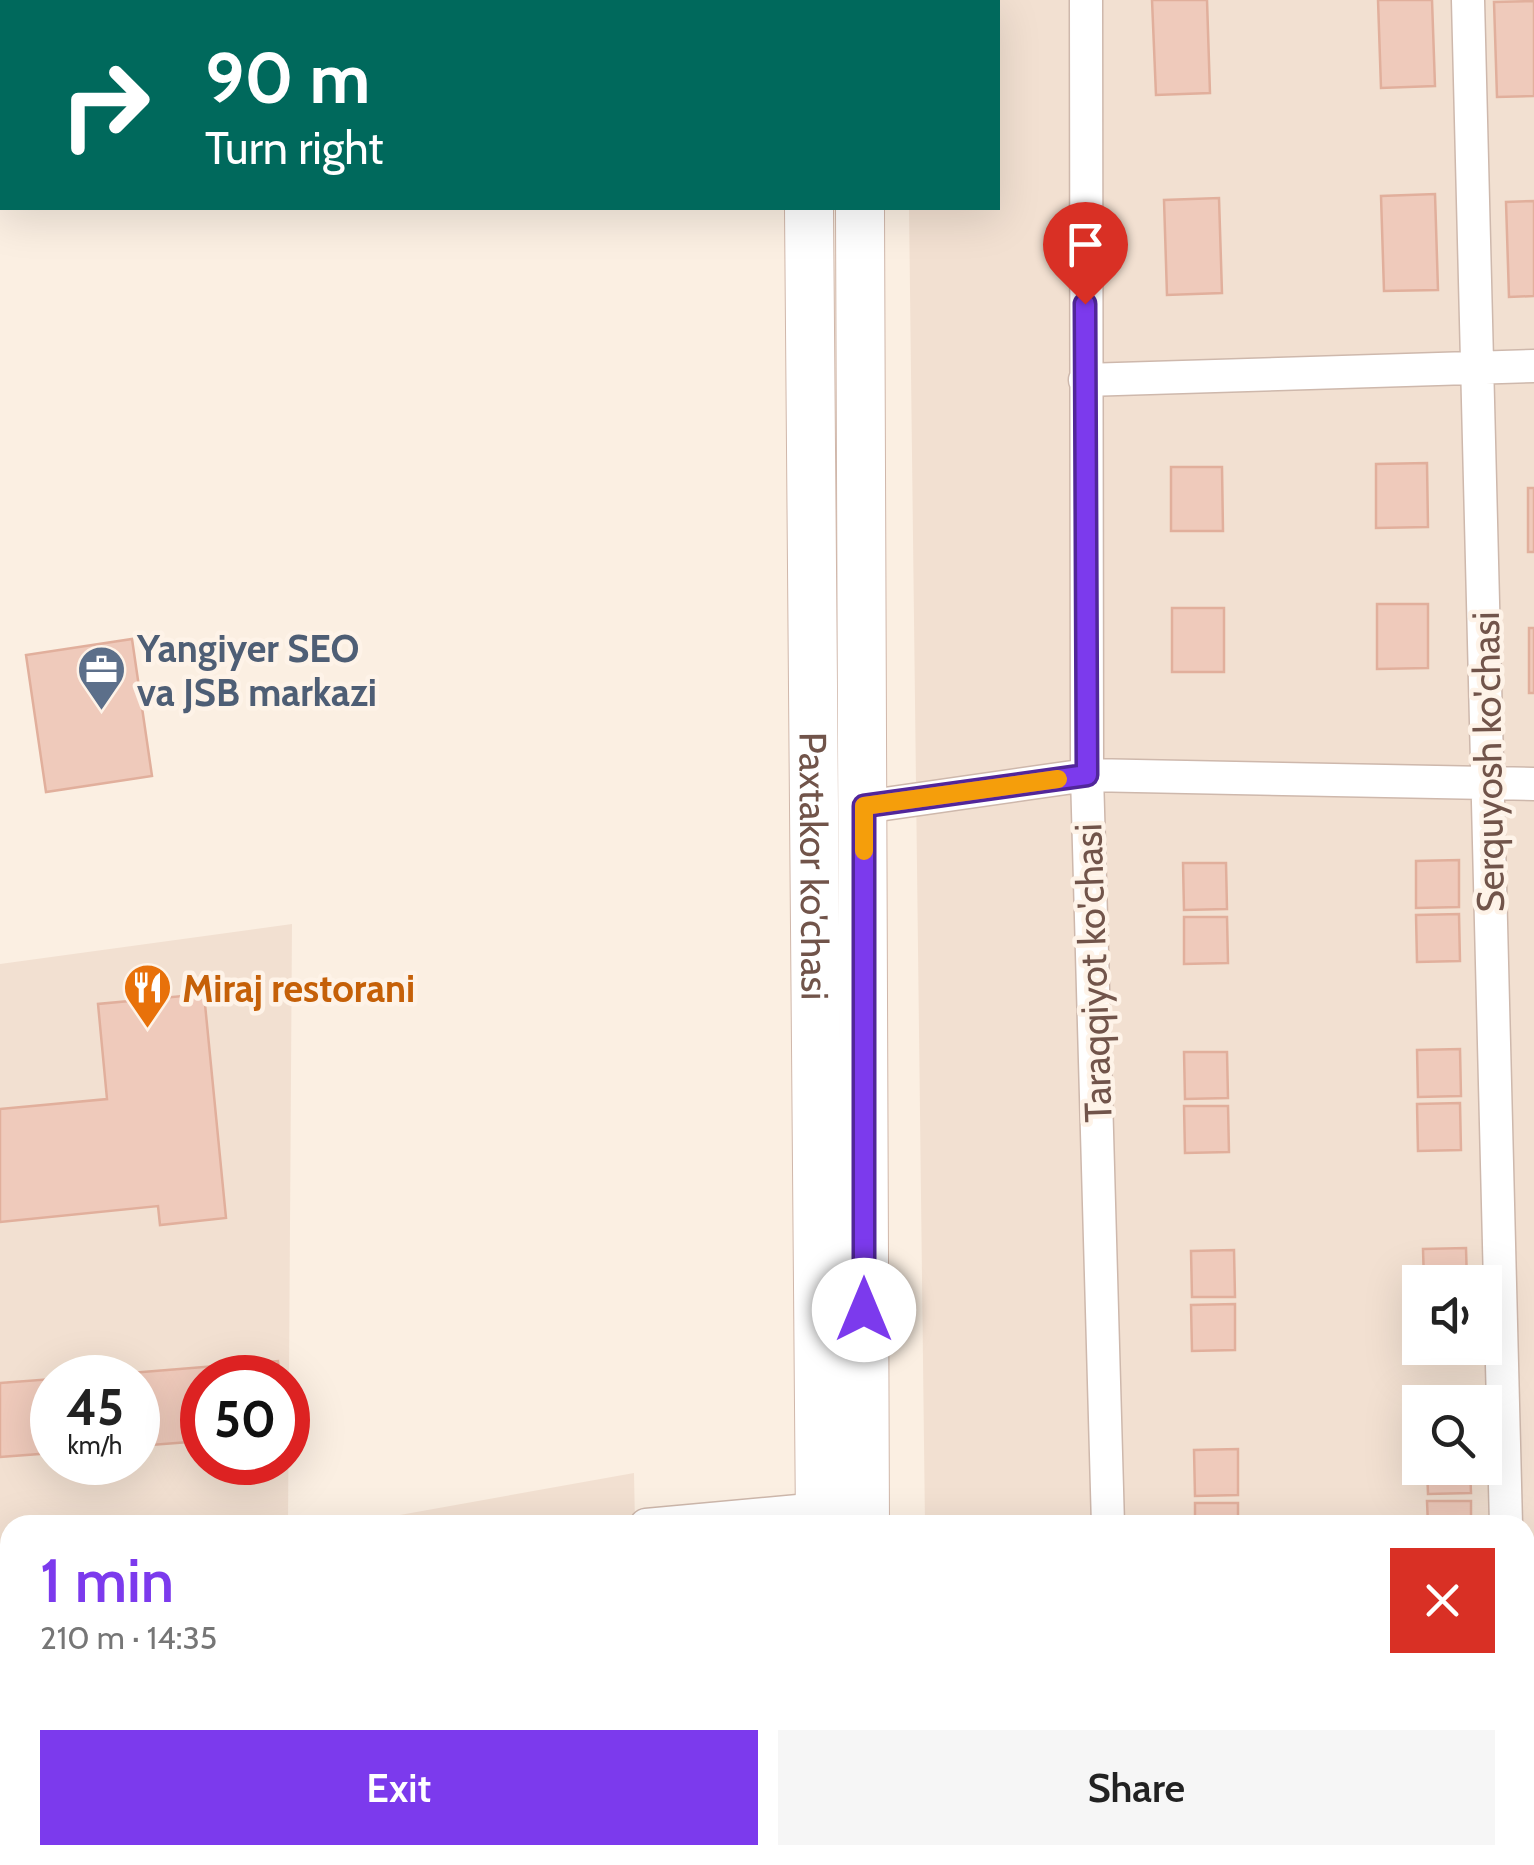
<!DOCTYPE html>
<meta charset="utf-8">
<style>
body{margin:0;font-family:Cabin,sans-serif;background:#f6f6f6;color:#222;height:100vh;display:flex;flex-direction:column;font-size:38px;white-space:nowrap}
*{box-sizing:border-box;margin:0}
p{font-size:32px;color:#767676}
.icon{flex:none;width:55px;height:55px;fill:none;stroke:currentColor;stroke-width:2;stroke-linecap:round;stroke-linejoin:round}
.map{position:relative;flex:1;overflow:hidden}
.sheet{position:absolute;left:0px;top:1515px;width:1535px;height:350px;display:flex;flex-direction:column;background:#fff;border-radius:30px 30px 0 0;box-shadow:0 10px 40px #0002}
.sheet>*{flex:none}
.hud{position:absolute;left:0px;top:0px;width:1000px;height:210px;box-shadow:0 10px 40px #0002;background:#00695c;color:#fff;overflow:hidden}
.buttons{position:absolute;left:1402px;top:1265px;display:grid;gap:20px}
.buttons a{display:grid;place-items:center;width:100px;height:100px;border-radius:0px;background:#fff;box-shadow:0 10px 40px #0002;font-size:50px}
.speed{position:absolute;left:30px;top:1355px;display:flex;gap:20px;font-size:50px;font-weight:700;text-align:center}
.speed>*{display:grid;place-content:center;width:130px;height:130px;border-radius:50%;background:#fff;box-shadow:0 10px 40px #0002;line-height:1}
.speed small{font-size:25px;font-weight:400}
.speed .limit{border:15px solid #d22;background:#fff;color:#111}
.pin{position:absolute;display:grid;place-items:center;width:85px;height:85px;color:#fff;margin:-102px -42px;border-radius:50% 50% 50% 0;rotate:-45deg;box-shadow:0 0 10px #0007}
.pin .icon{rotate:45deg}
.me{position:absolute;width:110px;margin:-55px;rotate:0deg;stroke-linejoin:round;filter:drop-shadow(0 0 8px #0008)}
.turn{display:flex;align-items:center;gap:35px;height:210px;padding:0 40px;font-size:45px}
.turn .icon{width:130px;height:130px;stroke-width:2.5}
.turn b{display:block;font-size:70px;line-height:85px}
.round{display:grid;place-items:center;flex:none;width:105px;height:105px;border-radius:0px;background:#f6f6f6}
.headline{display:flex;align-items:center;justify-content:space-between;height:170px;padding:0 40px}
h1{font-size:60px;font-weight:600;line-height:75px;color:#7c3aed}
.action{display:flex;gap:20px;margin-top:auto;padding:20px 40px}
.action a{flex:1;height:115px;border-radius:0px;background:#7c3aed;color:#fff;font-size:40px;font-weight:600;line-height:115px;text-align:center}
.action a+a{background:#f6f6f6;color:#222}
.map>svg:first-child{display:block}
.residential{fill:#f2e0d1;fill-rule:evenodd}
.education{fill:#ecdff7}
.building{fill:#efcabb;stroke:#e1af9c;stroke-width:2.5}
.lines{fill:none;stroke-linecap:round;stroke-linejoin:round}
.minor-casing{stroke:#ceb8ac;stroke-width:35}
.secondary-casing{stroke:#d0b7aa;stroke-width:50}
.minor{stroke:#fff;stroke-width:32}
.secondary{stroke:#fff;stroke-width:48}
.route-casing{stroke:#51269a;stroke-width:25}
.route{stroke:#7c3aed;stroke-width:18}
.slow{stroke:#f59e0b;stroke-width:18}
.labels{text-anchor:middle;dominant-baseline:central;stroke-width:9;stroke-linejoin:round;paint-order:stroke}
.service-label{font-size:38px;font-weight:bold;fill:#4e5e75;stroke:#fef3e8;text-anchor:start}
.street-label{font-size:38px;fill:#71544a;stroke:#fef3e8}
.food-label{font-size:38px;font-weight:bold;fill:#c56008;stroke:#fef3e8;text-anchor:start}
</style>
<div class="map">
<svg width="1534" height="1865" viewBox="0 0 1534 1865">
<rect width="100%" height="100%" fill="#fbefe2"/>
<path class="residential" d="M907,0h627v1865h-605v-10h596v-330h-600l-16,-1317h89v-206zM1420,1282h65v66h-65zM1420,1402h65v66h-65z
M292,924l-4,601h-278v330h627v10h-637v-901zM52,1378h86v84h-86zM202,1378h86v84h-86z
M634,1473l1,52h-291z"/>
<path class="education" d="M0,1624h10v231h603l1,10h-614z"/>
<path class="building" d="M1152,0h55l3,93 -54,2z
M1378,0h54l3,86 -54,2z
M1534,1v95l-37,1 -3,-95z
M1435,194l3,96 -54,1 -3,-95z
M1219,198l3,95 -55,2 -3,-95z
M1534,201v95l-25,1 -3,-95z
M1427,463l1,64 -52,1v-64z
M1171,467h51l1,64h-52z
M1528,488h6v64h-6z
M1377,604h51v64l-51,1z
M1172,608h52v64h-52z
M1529,628h5v65h-5z
M132,639l20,137 -106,16 -20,-137z
M1459,860v47l-43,1v-47z
M1183,863h43l1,46 -43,1z
M1459,914l1,47 -43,1 -1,-47z
M1184,917h43l1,46 -44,1z
M204,994l22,224 -66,7 -2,-19 -158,16v-113l107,-10 -9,-95z
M1460,1049l1,47 -43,1 -1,-47z
M1184,1052h43l1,46 -43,1z
M1460,1103l1,47 -43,1 -1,-47z
M1184,1106h44l1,46 -44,1z
M1466,1248l1,34h-43l-1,-33z
M1234,1250l1,47h-43l-1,-46z
M1235,1304v46l-43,1 -1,-46z
M278,1361l2,17h-78v63l-64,5v-68h-69z
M52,1379v74l-52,4v-74z
M1238,1449v46l-43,1 -1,-46z
M1427,1468h43l1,25 -43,1z
M1427,1501h44v24h-43z
M1195,1503h43v22h-43z
M10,1731v75l-10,1v-75z
M44,1855h87l1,10h-88z
M1434,1860h43v5h-43z"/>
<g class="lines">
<defs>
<path id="minor" d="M1086,0l1,775 21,750
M1468,0l38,1525
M509,2l20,-2
M0,43h2
M1085,380l449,-14
M864,807l223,-32 447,9
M646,1525l195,-18
M0,1581l10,-1
M1525,1632h9
M1114,1855v10
M1513,1855l1,10"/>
<g id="secondary">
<path d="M809,0v2"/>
<path d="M858,0v2"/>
<path id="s1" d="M809,208l11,1317"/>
<path d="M860,208l5,1317"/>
<path d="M825,1855v10"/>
<path d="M867,1855v10"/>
</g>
</defs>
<use href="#minor" class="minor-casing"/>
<use href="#secondary" class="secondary-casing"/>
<use href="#minor" class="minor"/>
<use href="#secondary" class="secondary"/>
</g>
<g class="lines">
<defs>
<path id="route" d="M864,1310v-504l223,-31 -2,-471"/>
</defs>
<use href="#route" class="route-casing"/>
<use href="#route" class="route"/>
<path class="slow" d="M864,851v-45l194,-27"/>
</g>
<defs>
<symbol id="office-pin" viewBox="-11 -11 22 30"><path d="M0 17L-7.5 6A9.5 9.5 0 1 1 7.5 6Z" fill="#5c6f8a" stroke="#fef3e8"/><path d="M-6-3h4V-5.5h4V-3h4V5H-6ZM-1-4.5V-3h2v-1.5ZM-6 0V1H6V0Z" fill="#fff"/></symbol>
<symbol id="restaurant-pin" viewBox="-11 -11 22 30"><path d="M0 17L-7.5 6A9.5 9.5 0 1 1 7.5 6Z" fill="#e8710a" stroke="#fef3e8"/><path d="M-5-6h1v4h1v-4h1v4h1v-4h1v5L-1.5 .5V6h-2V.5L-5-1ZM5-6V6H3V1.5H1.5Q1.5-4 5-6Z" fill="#fff"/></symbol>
</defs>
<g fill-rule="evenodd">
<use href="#office-pin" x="74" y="642" width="55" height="75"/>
<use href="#restaurant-pin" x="120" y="960" width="55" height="75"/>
</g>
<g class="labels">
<g class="service-label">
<text x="137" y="648">Yangiyer SEO<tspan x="137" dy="44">va JSB markazi</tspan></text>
</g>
<g class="street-label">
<text transform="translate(1488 762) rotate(-91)">Serquyosh ko'chasi</text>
<text stroke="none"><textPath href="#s1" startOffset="658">Paxtakor ko'chasi</textPath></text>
<text transform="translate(1093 973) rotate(-92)">Taraqqiyot ko'chasi</text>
</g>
<g class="food-label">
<text x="182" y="988">Miraj restorani</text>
</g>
</g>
</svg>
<div class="buttons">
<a><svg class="icon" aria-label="sound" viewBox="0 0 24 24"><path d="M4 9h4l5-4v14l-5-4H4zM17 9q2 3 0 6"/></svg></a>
<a><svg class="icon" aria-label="search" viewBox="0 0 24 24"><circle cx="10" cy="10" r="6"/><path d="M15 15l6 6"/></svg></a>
</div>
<div class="speed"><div>45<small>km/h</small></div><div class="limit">50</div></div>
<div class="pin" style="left:1085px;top:304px;background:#d93025"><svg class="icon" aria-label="arrive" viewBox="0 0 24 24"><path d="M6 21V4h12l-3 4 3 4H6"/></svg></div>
<svg class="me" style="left:864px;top:1310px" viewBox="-20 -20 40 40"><circle r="19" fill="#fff"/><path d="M0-13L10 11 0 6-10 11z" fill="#7c3aed"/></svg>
<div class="hud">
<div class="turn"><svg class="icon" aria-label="right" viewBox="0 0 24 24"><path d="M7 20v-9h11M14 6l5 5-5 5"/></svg><div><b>90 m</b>Turn right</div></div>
</div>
<section class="sheet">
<div class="headline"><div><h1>1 min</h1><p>210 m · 14:35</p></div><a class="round" style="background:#d93025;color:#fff"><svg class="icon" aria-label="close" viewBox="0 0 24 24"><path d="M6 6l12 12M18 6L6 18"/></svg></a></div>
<div class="action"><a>Exit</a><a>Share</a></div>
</section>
</div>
